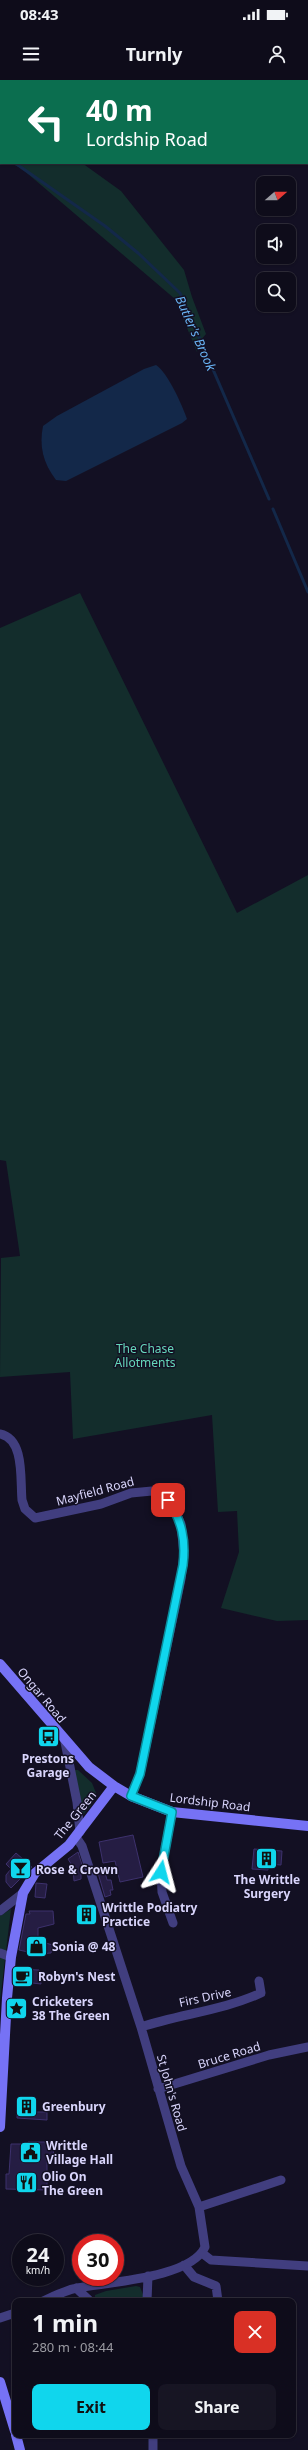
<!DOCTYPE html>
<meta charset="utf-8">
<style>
body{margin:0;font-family:"Noto Sans",sans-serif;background:#171523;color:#f1f3f6;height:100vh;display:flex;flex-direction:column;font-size:15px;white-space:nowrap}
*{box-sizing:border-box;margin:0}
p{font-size:13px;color:#9b9ba2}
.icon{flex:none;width:22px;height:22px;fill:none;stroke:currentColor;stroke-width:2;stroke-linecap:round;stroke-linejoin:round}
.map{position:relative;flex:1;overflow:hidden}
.details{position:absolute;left:12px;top:2218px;width:284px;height:140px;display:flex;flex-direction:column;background:#0e0c1a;border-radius:8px;box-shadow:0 1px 3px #0004,0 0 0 1px #2e2c39}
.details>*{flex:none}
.hud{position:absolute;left:0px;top:0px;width:308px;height:84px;box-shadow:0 1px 3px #0004,0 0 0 1px #2e2c39;background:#0b6e4f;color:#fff;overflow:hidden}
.needle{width:26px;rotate:70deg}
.fabs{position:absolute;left:256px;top:96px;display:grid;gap:8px}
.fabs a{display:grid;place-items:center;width:40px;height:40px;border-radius:8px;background:#0e0c1a;box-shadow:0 1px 3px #0004,0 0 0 1px #2e2c39;font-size:20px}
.speed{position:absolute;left:12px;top:2154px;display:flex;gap:8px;font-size:20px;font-weight:700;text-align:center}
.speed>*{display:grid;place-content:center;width:52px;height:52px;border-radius:50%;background:#0e0c1a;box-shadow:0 1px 3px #0004,0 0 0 1px #2e2c39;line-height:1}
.speed small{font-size:10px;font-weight:400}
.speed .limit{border:6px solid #d22;background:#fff;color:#111}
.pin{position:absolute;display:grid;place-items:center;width:34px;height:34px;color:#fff;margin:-17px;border-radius:8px;box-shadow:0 2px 6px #0006}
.me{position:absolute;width:44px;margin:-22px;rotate:9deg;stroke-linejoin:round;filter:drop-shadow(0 0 3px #0008)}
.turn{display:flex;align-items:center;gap:14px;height:84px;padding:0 20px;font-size:18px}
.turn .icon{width:52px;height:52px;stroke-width:2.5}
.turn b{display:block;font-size:28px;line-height:34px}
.round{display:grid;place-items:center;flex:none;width:42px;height:42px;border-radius:8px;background:#171523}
.headline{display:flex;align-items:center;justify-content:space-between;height:68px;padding:0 20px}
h1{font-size:24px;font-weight:700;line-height:30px}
.cta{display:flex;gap:8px;margin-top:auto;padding:8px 20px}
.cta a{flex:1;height:46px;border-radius:8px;background:#10d6ed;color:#111;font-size:16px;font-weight:700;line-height:46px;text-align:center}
.cta a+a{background:#171523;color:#f1f3f6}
.status{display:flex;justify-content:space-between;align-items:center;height:28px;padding:0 20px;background:#0e0c1a;direction:ltr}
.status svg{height:11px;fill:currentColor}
header{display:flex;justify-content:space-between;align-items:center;height:52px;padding:0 20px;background:#0e0c1a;font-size:18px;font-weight:700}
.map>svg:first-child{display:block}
.green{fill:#132d2c}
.water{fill:#132849}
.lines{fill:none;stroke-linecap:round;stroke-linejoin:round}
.stream{stroke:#132849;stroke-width:3}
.building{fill:#251d43;stroke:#3d316d}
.street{stroke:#413e7f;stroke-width:9}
.secondary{stroke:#7672f5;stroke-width:10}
.route-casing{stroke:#0a8b9a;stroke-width:10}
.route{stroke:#10d6ed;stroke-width:7}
.labels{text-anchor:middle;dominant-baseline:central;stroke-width:3;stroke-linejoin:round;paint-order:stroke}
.park-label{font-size:12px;fill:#65d7bb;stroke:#131023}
.street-label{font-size:12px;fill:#d9d5fc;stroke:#131023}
.poi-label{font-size:12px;font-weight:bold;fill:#d9d5fc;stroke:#131023;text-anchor:start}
.water-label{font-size:13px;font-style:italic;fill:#6ab4f5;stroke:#131023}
</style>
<div class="status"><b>08:43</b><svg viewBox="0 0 49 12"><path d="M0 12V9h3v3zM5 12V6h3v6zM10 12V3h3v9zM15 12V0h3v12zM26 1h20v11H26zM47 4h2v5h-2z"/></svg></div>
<header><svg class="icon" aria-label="menu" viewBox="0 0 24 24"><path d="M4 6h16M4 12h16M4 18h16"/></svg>Turnly<svg class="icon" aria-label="person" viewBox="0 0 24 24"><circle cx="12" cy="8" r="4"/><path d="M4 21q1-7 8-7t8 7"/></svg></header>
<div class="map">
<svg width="308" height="2370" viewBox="0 0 308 2370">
<rect width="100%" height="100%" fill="#131023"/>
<path class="green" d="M10,83h72l39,28 63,79 8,27 14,37 -6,7 -3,11 -22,-53 -154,-131z
M80,513l157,320 71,-38v745l-31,1 -56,-13 18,-56 -2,-41 -19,1 -6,-97 -139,24 -3,-67 -70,5 1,-119 19,-2 -14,-95 -6,-1v-532z
M73,1690h5l14,13 4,10 -4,11 -9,11z
M11,1829l-11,92v-85z
M136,2206l4,1 4,10 -2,4h-43l-4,-2v-4l11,-4z"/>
<path class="water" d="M156,285c12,8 26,40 31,54l-5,4 -116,58 -10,-1c-13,-17 -17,-34 -13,-54l14,-10 87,-47z"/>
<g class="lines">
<path class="stream" d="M0,67h1
M15,83l90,63 33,27 42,40 89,206
M273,429l35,83"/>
</g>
<path class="building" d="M133,1755l10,42 -23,5 -5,-21 -12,2 -4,-21z
M254,1769l28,2 -1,14 -13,-1v6l-16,-1z
M78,1772l6,19 -3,2v6l-7,2 -1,-14 -5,-8z
M16,1773l16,14 -21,21 -5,-6v-7l5,-6 -5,-5z
M105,1792l2,8h4l2,10h-3l1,5 -6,2 -7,-24z
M36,1803l11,1 -2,14 -10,-1z
M29,1831h24l1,13 -16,4v13l15,4 -2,8 -14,1 -18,-4 7,-36h4z
M16,1889l23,1 2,14 -25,-3z
M18,2020h16v12h13v8l-30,-2z
M28,2062h26l-1,18 -6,-1v31l-41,-1v-15h3l2,-30h17z"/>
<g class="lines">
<path class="street" d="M0,1354c25,5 20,46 22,66l3,9 10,9 66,-14 30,-11 21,-2 8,2 16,20 5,11 3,31 -3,24 -41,195 -9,22
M65,1662l12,60 3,30
M172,1732l-11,60 1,20 11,31
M0,1831l23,-18
M0,1873l11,4
M141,1947c40,-13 83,-17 120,-34l-2,-12
M158,2009l111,-34 39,-8
M199,2127l82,-27
M202,2173l9,7 97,6
M184,2185l10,12 22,9 2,15
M76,2208l14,13
M43,2221c11,-5 23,-11 34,-13 31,-6 114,-10 128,-41l-6,-40 -18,-41 -40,-139 -59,-181 -6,-9
M147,2221l1,-25
M0,2238l15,-5
M153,2355v15"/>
<path class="secondary" d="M0,1584l89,103 25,19 17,10 41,16 136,14
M0,2047l7,-129 4,-41 12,-64 12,-20 34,-28 45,-59
M0,2302l15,49
M16,2355l4,15"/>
</g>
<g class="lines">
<defs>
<path id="route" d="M161,1792l11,-60 -41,-16 9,-22 43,-209c3,-25 -1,-44 -15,-65"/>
</defs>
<use href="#route" class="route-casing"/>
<use href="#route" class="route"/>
</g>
<defs>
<symbol id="bus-square" viewBox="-11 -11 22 22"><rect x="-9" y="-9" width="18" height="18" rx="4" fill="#10d6ed" stroke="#131023"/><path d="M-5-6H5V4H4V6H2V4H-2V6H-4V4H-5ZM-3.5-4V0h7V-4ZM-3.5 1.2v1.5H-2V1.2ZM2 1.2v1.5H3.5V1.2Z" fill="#111"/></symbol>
<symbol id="building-square" viewBox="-11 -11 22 22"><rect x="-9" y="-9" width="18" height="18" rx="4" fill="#10d6ed" stroke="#131023"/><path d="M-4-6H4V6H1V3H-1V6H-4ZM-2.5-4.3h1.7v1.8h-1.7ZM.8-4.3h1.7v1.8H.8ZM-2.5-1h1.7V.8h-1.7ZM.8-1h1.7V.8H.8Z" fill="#111"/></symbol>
<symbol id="bar-square" viewBox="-11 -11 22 22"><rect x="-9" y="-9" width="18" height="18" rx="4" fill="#10d6ed" stroke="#131023"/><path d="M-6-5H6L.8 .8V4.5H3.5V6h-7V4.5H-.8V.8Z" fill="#111"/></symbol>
<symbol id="shop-square" viewBox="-11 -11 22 22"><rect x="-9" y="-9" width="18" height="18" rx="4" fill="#10d6ed" stroke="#131023"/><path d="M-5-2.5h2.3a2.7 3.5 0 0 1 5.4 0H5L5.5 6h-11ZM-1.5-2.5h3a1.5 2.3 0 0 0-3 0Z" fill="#111"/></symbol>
<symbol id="cafe-square" viewBox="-11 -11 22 22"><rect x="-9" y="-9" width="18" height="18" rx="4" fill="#10d6ed" stroke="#131023"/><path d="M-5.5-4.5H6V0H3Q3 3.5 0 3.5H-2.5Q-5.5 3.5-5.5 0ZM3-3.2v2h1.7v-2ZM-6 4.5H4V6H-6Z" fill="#111"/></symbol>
<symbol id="sight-square" viewBox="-11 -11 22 22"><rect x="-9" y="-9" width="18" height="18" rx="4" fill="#10d6ed" stroke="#131023"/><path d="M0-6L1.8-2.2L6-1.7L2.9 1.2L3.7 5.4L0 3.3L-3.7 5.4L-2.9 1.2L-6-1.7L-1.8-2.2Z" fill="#111"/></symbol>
<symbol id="civic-square" viewBox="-11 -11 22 22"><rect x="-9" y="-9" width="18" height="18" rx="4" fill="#10d6ed" stroke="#131023"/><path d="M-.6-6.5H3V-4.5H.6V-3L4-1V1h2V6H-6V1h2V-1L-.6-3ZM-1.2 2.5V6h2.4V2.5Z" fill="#111"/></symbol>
<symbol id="restaurant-square" viewBox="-11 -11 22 22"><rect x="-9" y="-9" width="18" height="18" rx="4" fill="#10d6ed" stroke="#131023"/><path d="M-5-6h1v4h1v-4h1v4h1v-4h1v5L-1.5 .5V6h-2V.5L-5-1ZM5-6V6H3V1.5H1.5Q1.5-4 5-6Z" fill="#111"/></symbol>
</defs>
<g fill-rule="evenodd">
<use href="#bus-square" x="36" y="1644" width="25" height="25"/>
<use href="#building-square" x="254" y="1766" width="25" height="25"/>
<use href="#bar-square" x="8" y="1776" width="25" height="25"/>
<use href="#building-square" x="74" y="1822" width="25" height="25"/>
<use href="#shop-square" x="24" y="1854" width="25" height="25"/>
<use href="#cafe-square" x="10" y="1884" width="25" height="25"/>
<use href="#sight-square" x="4" y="1916" width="25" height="25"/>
<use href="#building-square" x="14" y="2014" width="25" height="25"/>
<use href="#civic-square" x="18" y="2060" width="25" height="25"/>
<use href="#restaurant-square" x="14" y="2090" width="25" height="25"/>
</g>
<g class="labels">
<g class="park-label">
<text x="145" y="1268">The Chase<tspan x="145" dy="14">Allotments</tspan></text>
</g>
<g class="street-label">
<text transform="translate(95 1411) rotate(-15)">Mayfield Road</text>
<text transform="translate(42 1615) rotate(50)">Ongar Road</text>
<text transform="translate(210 1722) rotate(7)">Lordship Road</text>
<text transform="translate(75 1735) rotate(-51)">The Green</text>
<text transform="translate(205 1917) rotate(-12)">Firs Drive</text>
<text transform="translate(229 1975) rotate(-17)">Bruce Road</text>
<text transform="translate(172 2013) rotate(74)">St John's Road</text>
</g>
<g class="poi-label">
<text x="48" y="1678" text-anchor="middle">Prestons<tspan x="48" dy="14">Garage</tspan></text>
<text x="36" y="1789">Rose &amp; Crown</text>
<text x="267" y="1799" text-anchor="middle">The Writtle<tspan x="267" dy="14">Surgery</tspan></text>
<text x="102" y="1827">Writtle Podiatry<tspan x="102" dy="14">Practice</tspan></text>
<text x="52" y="1866">Sonia @ 48</text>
<text x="38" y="1896">Robyn's Nest</text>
<text x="32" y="1921">Cricketers<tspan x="32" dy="14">38 The Green</tspan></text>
<text x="42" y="2026">Greenbury</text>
<text x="46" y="2065">Writtle<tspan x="46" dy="14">Village Hall</tspan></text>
<text x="42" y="2096">Olio On<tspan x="42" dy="14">The Green</tspan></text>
</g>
<g class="water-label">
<text transform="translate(196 253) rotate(66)">Butler's Brook</text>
</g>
</g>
</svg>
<div class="fabs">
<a><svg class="needle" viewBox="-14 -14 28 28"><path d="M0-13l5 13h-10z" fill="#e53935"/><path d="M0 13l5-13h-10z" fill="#9b9ba2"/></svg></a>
<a><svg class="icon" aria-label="sound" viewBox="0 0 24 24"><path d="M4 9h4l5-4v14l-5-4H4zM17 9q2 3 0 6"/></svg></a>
<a><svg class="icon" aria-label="search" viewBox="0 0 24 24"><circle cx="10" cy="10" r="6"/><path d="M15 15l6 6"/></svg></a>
</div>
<div class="speed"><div>24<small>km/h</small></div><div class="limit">30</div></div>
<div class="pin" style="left:168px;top:1420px;background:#d93025"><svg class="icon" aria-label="arrive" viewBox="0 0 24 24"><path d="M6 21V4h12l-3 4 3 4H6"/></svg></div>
<svg class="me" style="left:161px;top:1792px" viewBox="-20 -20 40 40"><path d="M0-17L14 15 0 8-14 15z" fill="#10d6ed" stroke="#fff" stroke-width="4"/></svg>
<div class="hud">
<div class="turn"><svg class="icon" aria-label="left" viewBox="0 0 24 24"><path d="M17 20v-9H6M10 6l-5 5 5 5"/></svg><div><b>40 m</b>Lordship Road</div></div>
</div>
<section class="details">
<div class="headline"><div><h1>1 min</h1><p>280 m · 08:44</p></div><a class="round" style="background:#d93025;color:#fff"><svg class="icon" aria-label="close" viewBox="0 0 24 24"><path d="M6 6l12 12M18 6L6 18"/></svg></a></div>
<div class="cta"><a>Exit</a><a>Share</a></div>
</section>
</div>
